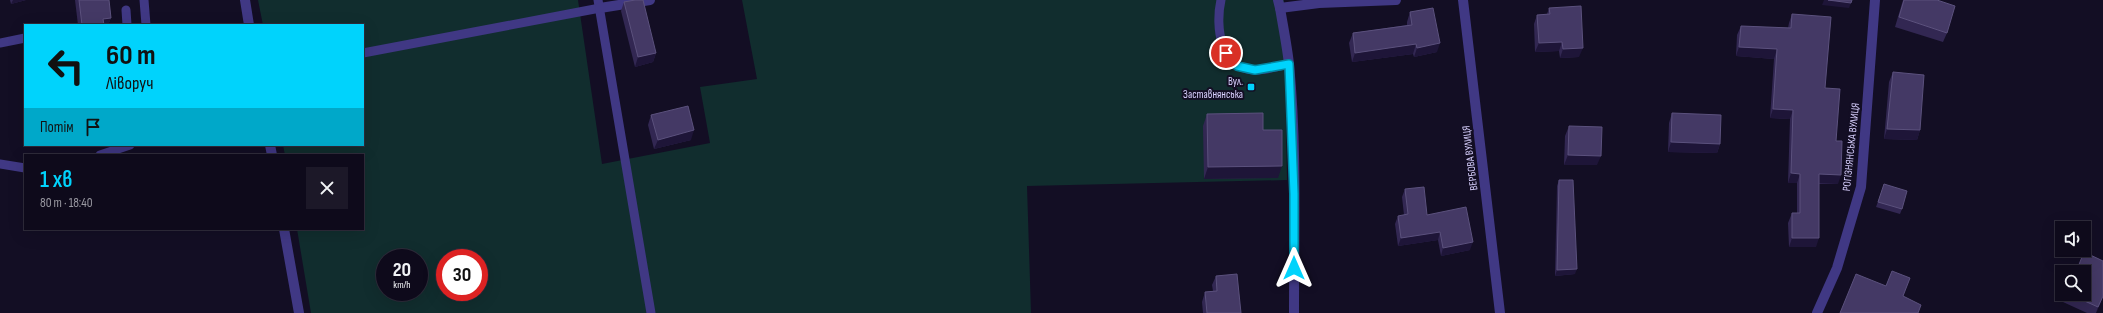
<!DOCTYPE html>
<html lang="uk">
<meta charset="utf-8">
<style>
body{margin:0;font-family:"Sofia Sans Condensed",sans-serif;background:#1c1828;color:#f1f3f6;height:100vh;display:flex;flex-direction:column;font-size:15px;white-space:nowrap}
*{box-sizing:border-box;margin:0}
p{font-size:13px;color:#9b9aa3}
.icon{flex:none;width:22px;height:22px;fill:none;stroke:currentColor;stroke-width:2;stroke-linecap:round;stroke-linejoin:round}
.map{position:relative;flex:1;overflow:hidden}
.panel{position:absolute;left:24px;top:154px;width:340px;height:76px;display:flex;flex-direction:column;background:#0e0a1b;border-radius:0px;box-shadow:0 4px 16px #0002,0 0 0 1px #2e2b3a}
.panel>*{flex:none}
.top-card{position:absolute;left:24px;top:24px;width:340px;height:122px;border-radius:0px;box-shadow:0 4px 16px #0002,0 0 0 1px #2e2b3a;background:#00d3fc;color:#111;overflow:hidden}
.tools{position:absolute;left:2055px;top:221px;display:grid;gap:8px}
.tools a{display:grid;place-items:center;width:36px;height:36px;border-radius:0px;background:#0e0a1b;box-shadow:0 4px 16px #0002,0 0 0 1px #2e2b3a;font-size:20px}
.speed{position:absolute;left:376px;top:249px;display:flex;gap:8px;font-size:20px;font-weight:700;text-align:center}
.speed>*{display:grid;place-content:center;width:52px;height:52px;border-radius:50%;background:#0e0a1b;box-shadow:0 4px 16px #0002,0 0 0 1px #2e2b3a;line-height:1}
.speed small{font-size:10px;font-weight:400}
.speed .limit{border:6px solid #d22;background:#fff;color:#111}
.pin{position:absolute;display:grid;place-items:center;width:34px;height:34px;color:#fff;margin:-17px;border:2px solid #fff;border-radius:50%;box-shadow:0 1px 4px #0007}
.me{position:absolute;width:44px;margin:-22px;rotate:0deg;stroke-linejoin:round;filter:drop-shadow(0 0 3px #0008)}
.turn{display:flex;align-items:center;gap:14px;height:84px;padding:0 16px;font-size:18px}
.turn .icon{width:52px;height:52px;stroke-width:2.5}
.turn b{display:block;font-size:28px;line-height:34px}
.then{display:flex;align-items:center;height:38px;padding:0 16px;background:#0003;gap:8px;font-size:15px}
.round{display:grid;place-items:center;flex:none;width:42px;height:42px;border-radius:0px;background:#1c1828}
.summary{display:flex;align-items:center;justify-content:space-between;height:68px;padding:0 16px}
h1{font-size:24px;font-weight:600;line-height:30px;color:#00d3fc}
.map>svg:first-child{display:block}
.green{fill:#112d2e;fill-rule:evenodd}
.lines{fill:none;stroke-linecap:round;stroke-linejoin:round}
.service{stroke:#403884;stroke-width:9}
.minor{stroke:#403884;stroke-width:10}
.tertiary{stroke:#403884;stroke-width:10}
.wall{fill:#322752}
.shaded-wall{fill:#1e1538}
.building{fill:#443965;stroke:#5b517d}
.route-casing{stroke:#0089a4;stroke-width:10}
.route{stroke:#00d3fc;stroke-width:7}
.poi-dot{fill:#00d3fc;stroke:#130e24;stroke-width:1.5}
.labels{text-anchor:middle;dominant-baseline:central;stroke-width:4;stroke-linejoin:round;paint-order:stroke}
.poi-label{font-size:11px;fill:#d9d1ff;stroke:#130e24;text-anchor:end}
.street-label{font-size:11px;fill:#d9d1ff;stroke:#130e24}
</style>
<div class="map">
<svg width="2103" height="313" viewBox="0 0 2103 313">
<rect width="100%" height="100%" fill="#130e24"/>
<path class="green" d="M258,0h320l24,164 108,-21 -10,-56 57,-8 -15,-79h542l3,180 -260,6 4,127h-720l-14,-84h66v-74h-78l-2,-10h80v-120h-100zM385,258h34v34h-34zM445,258h34v34h-34z"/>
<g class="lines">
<path class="service" d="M144,0l2,25
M598,0l53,313
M1221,0c-6,26 -1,71 35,70 10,0 23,-4 33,-6
M126,10l1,15
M0,43l25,-5
M363,53l237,-45
M100,155l30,-10
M0,164l25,4"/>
<path class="minor" d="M245,0l4,25
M600,8l50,-8
M1280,8c3,18 7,38 9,56 8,83 5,167 5,249
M270,145l2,10
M284,229l15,84
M1817,313l20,-45 24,-81 14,-187"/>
<path class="tertiary" d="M1278,0l2,8 39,-5 77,-3
M1463,0l37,313"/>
</g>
<path class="wall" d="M10,0h16l-15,4z
M75,0h34l2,18 -3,7h-30z
M1903,0h34l10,33 -4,9 -48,-15z
M624,2l32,51 -3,9 -18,5 -14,-56z
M1549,8l30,49 -19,1 -1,-7 -24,1 -1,-28 3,-9 10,-1z
M1410,12l27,40 -23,5 -1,-3 -61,8 -3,-19 4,-10 54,-8v-3z
M1792,14l33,74 11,53 2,43h-19l-3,63h-27l-1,-24 4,-10h5v-30h-9l2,-64 -20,-1 4,-59 -38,-3 1,-21 4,-9 47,2 1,-5z
M1893,72l27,58 -3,10 -33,-1 5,-57z
M1672,113l48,31 -3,9 -49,-1 1,-29z
M1207,114l56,16 15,48 -74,1 -1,-53z
M651,115l40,25 -37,9 -6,-24z
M1569,126l28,39h-33l1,-29z
M1559,180l16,94 -20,2 2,-90z
M1884,184l18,25 -2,5 -24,-7z
M1405,189l22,26 43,35 -29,6 -3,-16 -40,6 -3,-22 3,-8 6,-1 -2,-18z
M1216,276l25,37h-38l-1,-11 3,-10 8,-1 -1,-6z
M2066,294h18l19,3 -7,16h-9l-24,-11z"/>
<path class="shaded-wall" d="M13,0h13l-15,4z
M1824,0h4l23,3 -2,5 -27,-3z
M111,18l-3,7h-7l2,-6z
M1562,42l-3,9 -24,1 4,-9z
M1440,43l-3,9 -23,5 3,-9z
M1416,44l-3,10 -61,8 3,-9z
M1739,47l38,2 -3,10 -38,-3z
M1583,48l-4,9 -19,1 3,-9z
M656,53l-3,9 -18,5 3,-10z
M1773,109l20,1 -3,9 -20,-1z
M1887,129l33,1 -3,10 -33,-1z
M694,130l-3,10 -37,9 4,-9z
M1671,142l49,2 -3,9 -49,-1z
M1568,155l33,1 -4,9h-33z
M1282,166l-4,12 -74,1 4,-12z
M1791,173l9,1 -3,9h-9z
M1819,174l22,1 -3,9 -23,-1z
M1440,232l-2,8 -40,6 3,-8z
M1792,238h27l-3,9h-27z
M1473,242l-3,8 -29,6 2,-8z
M1577,269l-2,5 -20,2 2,-6z
M2103,296v1l-7,16 2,-6z"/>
<path class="building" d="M79,0h30l2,18 -8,1 1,6h-22z
M635,0h8l13,53 -18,4 -14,-55z
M1828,0h24l-1,3z
M1904,0h33l18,6 -8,27 -48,-16z
M1581,6l2,42 -20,1 -1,-7 -23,1 -2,-28 13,-1 -1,-6z
M1433,8l7,35 -23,5 -1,-4 -61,9 -2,-20 59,-8 -2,-13z
M1792,14l39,3 -6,71 15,1 -4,52h6l-1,34 -22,-1v64h-27v-25h8v-39l-9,-1 2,-63 -20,-1 4,-60 -38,-2 2,-21 50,2z
M1893,72l31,3 -4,55 -33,-1z
M688,106l6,24 -36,10 -7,-25z
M1263,113v17h19v36l-74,1 -1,-53z
M1672,113l49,2 -1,29 -49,-2z
M1569,126l33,1 -1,29 -33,-1z
M1559,180h14l4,89 -20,1z
M1884,184l23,7 -5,18 -24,-7z
M1424,187l3,28 39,-8 7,35 -30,6 -3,-16 -39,6 -3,-22 10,-2 -3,-25z
M2084,252l19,9v35l-5,11 -29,-13h15v-22h-8z
M1892,271l18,7 -7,18 18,9 -3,8h-78l16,-39 30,12z
M1237,274l4,39h-34l-2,-21 12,-1 -1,-15z"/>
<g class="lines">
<defs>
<path id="route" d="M1226,53l11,13 18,4 34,-6 5,130v74"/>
</defs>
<use href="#route" class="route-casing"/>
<use href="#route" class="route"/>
</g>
<rect class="poi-dot" x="1247" y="83" width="8" height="8" rx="2"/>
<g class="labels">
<g class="poi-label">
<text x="1243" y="81">Вул.<tspan x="1243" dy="13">Заставнянська</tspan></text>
</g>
<g class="street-label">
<text transform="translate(1851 147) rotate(-84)">РОГІЗНЯНСЬКА ВУЛИЦЯ</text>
<text transform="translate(1470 158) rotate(-97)">ВЕРБОВА ВУЛИЦЯ</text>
</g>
</g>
</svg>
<div class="tools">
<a><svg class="icon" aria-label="sound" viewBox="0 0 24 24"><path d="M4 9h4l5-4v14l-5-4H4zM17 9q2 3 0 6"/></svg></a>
<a><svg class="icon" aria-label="search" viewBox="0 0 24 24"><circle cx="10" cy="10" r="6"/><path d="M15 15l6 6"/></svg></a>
</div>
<div class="speed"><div>20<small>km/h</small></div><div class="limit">30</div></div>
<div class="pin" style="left:1226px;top:53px;background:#d93025"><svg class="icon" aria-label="arrive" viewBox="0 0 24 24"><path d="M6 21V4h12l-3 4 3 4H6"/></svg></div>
<svg class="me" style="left:1294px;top:268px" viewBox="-20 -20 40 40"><path d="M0-17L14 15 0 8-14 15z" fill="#00d3fc" stroke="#fff" stroke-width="4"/></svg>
<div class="top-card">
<div class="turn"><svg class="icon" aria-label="left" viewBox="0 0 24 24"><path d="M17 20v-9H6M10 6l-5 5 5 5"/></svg><div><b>60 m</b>Ліворуч</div></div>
<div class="then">Потім<svg class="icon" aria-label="arrive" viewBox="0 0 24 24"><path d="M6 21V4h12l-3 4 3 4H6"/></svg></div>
</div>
<section class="panel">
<div class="summary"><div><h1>1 хв</h1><p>80 m · 18:40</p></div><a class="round"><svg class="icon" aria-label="close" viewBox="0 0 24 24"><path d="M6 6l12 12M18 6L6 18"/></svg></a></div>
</section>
</div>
